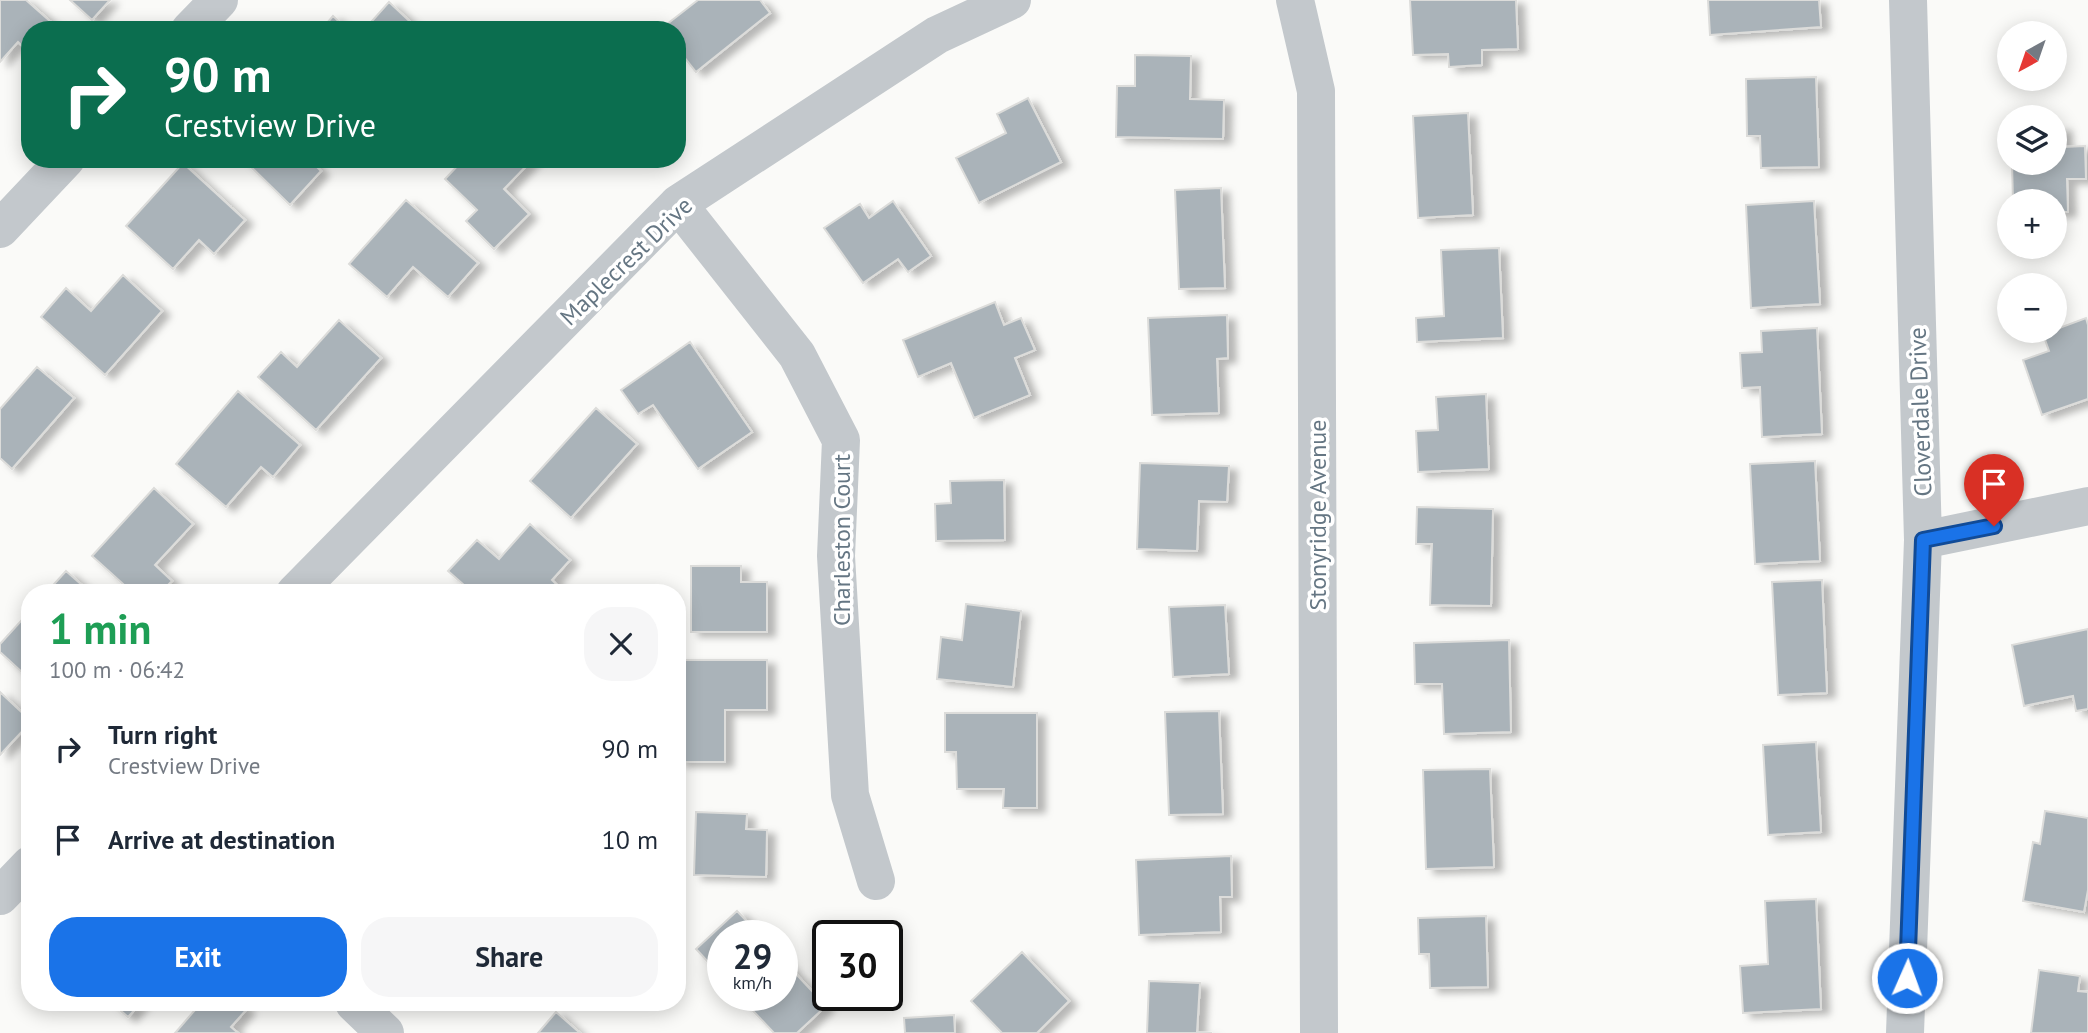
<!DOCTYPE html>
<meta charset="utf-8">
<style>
body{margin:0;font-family:"PT Sans",sans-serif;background:#f6f6f7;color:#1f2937;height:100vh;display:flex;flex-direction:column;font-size:26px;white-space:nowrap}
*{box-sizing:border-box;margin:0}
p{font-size:23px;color:#747a83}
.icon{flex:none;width:38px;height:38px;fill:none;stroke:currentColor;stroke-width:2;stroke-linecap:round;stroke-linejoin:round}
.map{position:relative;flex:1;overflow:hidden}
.panel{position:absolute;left:21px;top:584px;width:665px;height:427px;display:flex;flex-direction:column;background:#fff;border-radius:28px;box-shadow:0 4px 18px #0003}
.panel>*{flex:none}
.guide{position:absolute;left:21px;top:21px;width:665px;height:147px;border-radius:28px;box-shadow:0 4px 18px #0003;background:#0b6e4f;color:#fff;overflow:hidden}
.needle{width:46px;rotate:220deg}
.controls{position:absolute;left:1997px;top:21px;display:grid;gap:14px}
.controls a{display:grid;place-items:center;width:70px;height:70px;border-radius:50%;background:#fff;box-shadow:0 4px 18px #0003;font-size:35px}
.speed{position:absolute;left:707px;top:920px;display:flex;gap:14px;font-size:35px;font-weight:700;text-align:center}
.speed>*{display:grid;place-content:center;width:91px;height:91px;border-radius:50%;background:#fff;box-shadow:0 4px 18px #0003;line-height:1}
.speed small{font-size:18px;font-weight:400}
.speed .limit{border:4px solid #111;border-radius:10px;background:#fff;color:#111}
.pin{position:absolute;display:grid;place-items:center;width:60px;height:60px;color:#fff;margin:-72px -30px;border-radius:50% 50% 50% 0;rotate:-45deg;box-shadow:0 0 7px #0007}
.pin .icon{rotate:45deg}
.me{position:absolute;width:77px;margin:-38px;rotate:2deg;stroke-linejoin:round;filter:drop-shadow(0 0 5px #0008)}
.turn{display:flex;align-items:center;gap:24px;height:147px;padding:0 28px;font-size:32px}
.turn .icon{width:91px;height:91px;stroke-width:2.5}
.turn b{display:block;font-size:49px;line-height:60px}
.round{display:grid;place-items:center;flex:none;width:74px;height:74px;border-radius:28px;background:#f6f6f7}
.overview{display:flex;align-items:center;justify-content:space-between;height:119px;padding:0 28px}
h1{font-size:42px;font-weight:700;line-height:52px;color:#1e9e55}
.button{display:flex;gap:14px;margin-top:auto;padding:14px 28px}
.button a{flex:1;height:80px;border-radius:28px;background:#1a73e8;color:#fff;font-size:28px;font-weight:700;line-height:80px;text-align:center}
.button a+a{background:#f6f6f7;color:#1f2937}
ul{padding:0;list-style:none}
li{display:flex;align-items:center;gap:21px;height:91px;padding:0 28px}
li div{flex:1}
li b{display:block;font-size:26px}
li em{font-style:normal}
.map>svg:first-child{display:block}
.building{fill:#aab3b9;stroke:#dcdcda;stroke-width:2;filter:url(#shadow)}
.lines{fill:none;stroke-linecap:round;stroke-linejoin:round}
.minor{stroke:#c3c8cc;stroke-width:38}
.route-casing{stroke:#114b97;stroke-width:18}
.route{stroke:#1a73e8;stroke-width:12}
.labels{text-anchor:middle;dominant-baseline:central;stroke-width:7;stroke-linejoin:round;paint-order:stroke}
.street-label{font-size:24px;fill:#657683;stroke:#fff}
</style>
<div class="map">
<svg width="2088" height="1033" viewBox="0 0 2088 1033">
<defs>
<filter id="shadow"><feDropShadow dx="8" dy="4.5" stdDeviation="3.5" flood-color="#0004"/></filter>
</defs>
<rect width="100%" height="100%" fill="#fafaf8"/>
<path class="building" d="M0,0h26l34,30h-30v23l-12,-11 -18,20z
M70,0h40l-18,20z
M698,0h62l10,13 -74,59 -19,-24v-18h-14l-1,-2z
M1410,0h106l2,49 -36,1v15l-33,2 -1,-13 -35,1z
M1708,0h111l2,27 -111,8z
M389,2l30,28h-55z
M333,16l15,14h-27z
M1135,55l56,1 -1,43 34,1 -1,39 -107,-2 1,-51h18z
M1816,77l3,90 -58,1 -1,-32h-13l-1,-57z
M1028,98l33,64 -82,41 -23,-45 50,-25 -9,-19z
M1468,113l5,102 -55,3 -5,-102z
M2063,127l1,20 21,-1 1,33h-19l1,33h-14v-11h-41l-1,-38h42v-35z
M243,159h66l12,12 -31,34z
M464,159h69l-29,30 25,25 -35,35 -28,-28 11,-11 -32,-31z
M183,163l62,57 -31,34 -15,-14 -26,29 -47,-43z
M1221,188l4,100 -46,1 -4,-99z
M406,200l72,63 -30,34 -35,-30 -26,30 -38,-33z
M893,201l38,55 -23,16 -10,-13 -35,24 -39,-55 36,-24 9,14z
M1814,201l6,103 -69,4 -5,-103z
M1499,248l4,90 -86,4 -1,-24 28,-2 -3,-66z
M123,275l39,36 -57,64 -64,-58 25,-29 25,23z
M995,302l9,23 17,-7 14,32 -20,8 15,37 -56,23 -23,-55 -33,14 -15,-37z
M1227,315l1,43 -11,1 2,54 -67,2 -4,-97z
M2086,318l2,7v74l-46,16 -19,-55 26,-9 -6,-17z
M339,320l42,38 -65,72 -58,-53 23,-25 16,15z
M1817,328l5,106 -60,3 -2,-50 -18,1 -2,-35 22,-1 -1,-21z
M690,342l62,90 -54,37 -45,-64 -15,9 -17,-24z
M37,367l37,31 -62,71 -12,-11v-49z
M238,391l62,54 -27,32 -12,-10 -35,40 -50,-43z
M1486,394l3,75 -71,3 -2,-41 22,-1 -2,-33z
M596,408l41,36 -66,74 -41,-37z
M1815,461l5,100 -65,3 -5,-100z
M1140,463l89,3 -2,36 -28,-1 -2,50 -60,-2z
M1004,480l1,60 -69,1 -1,-37 16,-1 -1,-22z
M154,488l39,36 -38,41 17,16 -12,12h-27l-41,-37z
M1417,507l76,2 -2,97 -61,-1 2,-61h-16z
M530,524l40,36 -18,20 13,13h-84l-2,-1 -6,1 -25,-22 29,-31 22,19z
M691,566h50v16h26v50h-76z
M66,571l25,22h-45z
M1822,580l5,113 -49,2 -6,-113z
M966,604l55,7 -8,76 -76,-8 4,-42 21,3z
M1225,605l4,69 -56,3 -4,-70z
M30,611v57l-6,6 -24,-22v-8z
M2088,629v80l-12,2 -3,-15 -49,10 -12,-61z
M1509,640l2,92 -67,2 -2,-50h-27l-1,-41z
M677,660h90v50h-42v52h-47z
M0,692l30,28v3l-30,32z
M1219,711l4,103 -54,1 -4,-103z
M945,713h92v95h-34l1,-19h-47l-1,-37h-11z
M1816,742l5,90 -53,3 -5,-90z
M1490,769l4,98 -68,2 -3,-99z
M2045,811l43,7v72l-4,22 -61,-11 10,-59 7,2z
M696,812l51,2 -1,15 21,1 -1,47 -72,-2z
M1231,856l1,41h-12l1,35 -82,3 -3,-75z
M1816,899l5,110 -78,4 -3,-47 28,-2 -3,-63z
M737,911l24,25h-38v42l-27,-29z
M1486,916l2,71 -58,1 -1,-34h-10l-1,-36z
M1022,952l47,49 -32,32h-35l-31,-32z
M782,959l44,47 -29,27h-23l-35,-37h43z
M2039,970l41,6 -2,15 10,1v41h-57z
M1149,981l51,2 -3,49 15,1h-65z
M112,1003h29l-13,14z
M201,1003h38l8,6 -16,18 7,6h-63z
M556,1012l24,21h-42z
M954,1015l1,18h-50l-1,-15z"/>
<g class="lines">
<path class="minor" d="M1295,0l21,91 3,942
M190,30l29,-30
M678,204l119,151 44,85 -5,116 14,239 26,86
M0,229l66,-70
M1923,540l165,-34
M295,593l383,-389 259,-169 75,-35
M0,896l30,-31
M354,1003l31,30
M1905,1033l18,-493 -15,-540"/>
</g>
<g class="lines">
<defs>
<path id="route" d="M1907,978l16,-438 71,-14"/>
</defs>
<use href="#route" class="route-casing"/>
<use href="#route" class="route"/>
</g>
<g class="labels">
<g class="street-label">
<text transform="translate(626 261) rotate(-44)">Maplecrest Drive</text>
<text transform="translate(1920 412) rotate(-92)">Cloverdale Drive</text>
<text transform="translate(1317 515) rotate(-90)">Stonyridge Avenue</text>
<text transform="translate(841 540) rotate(-90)">Charleston Court</text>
</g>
</g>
</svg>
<div class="controls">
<a><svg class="needle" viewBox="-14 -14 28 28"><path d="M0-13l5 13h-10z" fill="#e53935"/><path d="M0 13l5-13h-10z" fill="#747a83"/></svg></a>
<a><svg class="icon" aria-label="layers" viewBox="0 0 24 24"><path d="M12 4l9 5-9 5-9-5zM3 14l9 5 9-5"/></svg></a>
<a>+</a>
<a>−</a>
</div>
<div class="speed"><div>29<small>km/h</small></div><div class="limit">30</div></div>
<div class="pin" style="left:1994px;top:526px;background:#d93025"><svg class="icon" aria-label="arrive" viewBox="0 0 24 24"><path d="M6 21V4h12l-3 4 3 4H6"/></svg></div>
<svg class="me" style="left:1907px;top:978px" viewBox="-20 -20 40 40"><circle r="17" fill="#1a73e8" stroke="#fff" stroke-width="3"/><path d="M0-11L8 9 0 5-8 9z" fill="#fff"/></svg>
<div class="guide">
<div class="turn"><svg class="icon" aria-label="right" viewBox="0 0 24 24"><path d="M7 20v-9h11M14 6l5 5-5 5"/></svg><div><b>90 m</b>Crestview Drive</div></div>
</div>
<section class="panel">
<div class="overview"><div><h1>1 min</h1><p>100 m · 06:42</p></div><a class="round"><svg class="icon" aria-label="close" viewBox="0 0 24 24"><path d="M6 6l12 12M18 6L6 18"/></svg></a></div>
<ul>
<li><svg class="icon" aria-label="right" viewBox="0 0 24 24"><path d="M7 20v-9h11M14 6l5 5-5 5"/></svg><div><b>Turn right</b><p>Crestview Drive</p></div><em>90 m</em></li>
<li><svg class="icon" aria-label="arrive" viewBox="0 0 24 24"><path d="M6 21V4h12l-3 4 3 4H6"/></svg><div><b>Arrive at destination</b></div><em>10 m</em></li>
</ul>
<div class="button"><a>Exit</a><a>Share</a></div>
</section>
</div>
